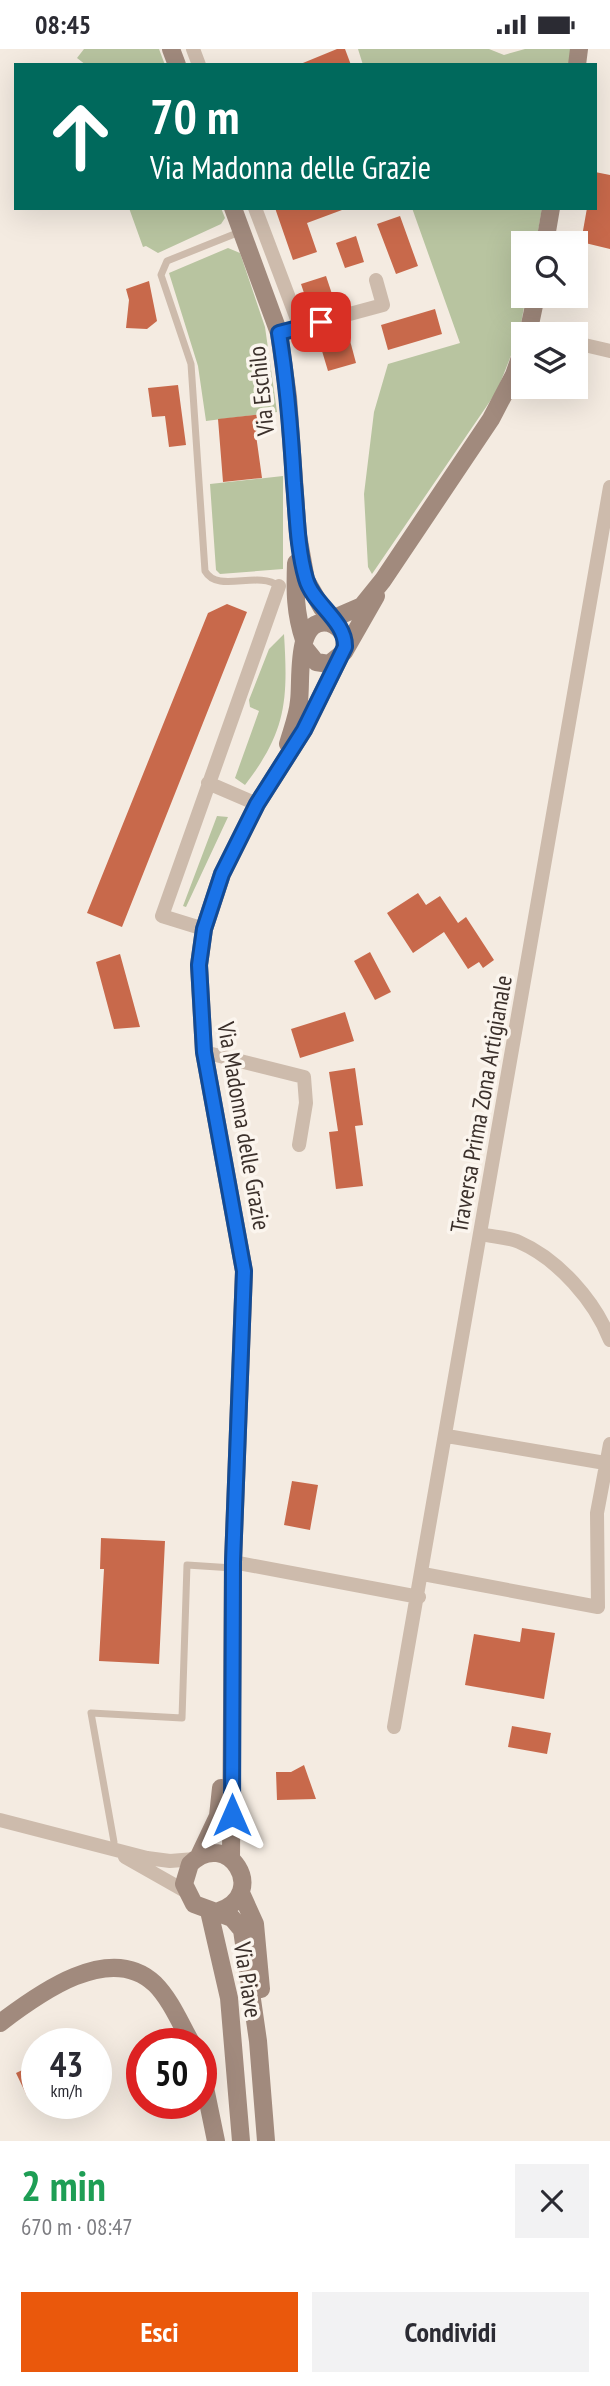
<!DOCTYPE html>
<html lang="it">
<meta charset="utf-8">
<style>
body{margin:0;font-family:"PT Sans Narrow",sans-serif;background:#f2f2f3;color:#2b2b33;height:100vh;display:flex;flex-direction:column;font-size:26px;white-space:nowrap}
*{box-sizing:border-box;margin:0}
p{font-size:23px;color:#7c7c81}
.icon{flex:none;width:38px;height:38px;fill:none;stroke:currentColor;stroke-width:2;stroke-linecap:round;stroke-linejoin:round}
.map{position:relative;height:2092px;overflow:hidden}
.details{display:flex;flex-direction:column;background:#fff;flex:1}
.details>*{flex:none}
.hud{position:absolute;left:14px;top:14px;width:583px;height:147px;border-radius:0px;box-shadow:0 7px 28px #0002;background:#00695c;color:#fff;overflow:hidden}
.controls{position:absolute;left:511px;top:182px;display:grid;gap:14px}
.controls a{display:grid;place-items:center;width:77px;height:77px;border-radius:0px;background:#fff;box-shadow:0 7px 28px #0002;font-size:35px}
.speed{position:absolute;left:21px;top:1979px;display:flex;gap:14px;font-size:35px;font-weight:700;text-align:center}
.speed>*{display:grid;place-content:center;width:91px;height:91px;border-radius:50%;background:#fff;box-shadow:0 7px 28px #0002;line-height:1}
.speed small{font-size:18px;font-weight:400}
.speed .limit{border:10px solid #d22;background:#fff;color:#111}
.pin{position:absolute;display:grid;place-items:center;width:60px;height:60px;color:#fff;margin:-30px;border-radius:14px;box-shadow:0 4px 10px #0006}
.me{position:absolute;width:77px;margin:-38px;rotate:0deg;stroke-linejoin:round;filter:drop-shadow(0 0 5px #0008)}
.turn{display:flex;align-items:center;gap:24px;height:147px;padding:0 21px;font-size:32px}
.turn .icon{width:91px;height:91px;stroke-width:2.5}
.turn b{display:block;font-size:49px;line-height:60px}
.round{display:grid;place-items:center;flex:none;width:74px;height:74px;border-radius:0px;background:#f2f2f3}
.summary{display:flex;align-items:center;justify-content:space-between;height:119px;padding:0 21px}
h1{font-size:42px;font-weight:800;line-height:52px;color:#1e9e55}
.primary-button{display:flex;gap:14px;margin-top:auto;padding:14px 21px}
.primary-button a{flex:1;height:80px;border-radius:0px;background:#ea580c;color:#fff;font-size:28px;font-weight:800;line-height:80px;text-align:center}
.primary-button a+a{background:#f2f2f3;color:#2b2b33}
.status{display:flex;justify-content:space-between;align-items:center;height:49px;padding:0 35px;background:#fff;direction:ltr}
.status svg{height:19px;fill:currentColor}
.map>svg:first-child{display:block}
.green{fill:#b8c4a0}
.building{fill:#c8694b}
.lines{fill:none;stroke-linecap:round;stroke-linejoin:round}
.lane{stroke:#cdbbac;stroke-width:7}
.street{stroke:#cdbbac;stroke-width:14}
.secondary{stroke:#a18a7d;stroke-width:18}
.route-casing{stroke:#114b97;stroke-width:18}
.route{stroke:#1a73e8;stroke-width:12}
.labels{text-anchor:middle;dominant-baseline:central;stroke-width:7;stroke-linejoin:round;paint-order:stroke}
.street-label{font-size:24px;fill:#3b302b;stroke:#fbf5ee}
</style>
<div class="status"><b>08:45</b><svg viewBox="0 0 49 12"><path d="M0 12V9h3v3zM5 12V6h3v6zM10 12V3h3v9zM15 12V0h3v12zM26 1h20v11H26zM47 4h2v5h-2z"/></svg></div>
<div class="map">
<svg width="610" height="2092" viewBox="0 0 610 2092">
<rect width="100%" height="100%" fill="#f4ebe1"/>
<path class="green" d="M84,0h75l6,16h-79l-9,-7z
M358,0h131l15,6 21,-6h47l-3,16h-206z
M129,159h92l4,10 -4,6 -63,29 -12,-7 -3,1z
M412,159h130l-6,35h-13v53h3l-7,39 -22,56 -125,183 -4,-7 -4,-73 10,-82 14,-48 72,-21z
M228,199l12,5 25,74 12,85 -71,9 -8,-55 -29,-93z
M283,427v93l-63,5 -4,-4 -6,-86z
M284,585c4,65 3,97 -39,151l-10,-7 24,-67 -9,-4 -1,-7 20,-51z
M217,767l11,1 -42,90 -3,-1z"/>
<path class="building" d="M337,0h8l6,16h-53z
M595,123l15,3v74l-29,-7 6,-34h8z
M275,159h67v2l-35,13 10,29 -24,8z
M400,167l18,50 -22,8 -19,-50z
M356,187l8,26 -19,6 -9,-25z
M326,227l8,24 -25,8 -8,-24z
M149,232l8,40 -10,8 -21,-1 3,-28 -3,-11z
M435,260l7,25 -54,16 -7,-25z
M348,284l8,30 -28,8 -9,-30z
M178,336l8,60 -17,2 -4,-31 -13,1 -4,-29z
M263,365l3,20 -10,1 6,43 -39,4 -5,-63z
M227,555l20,8 -125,315 -35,-14 121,-300z
M418,844l8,12 14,-9 18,27 8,-6 28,43 -11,8 -4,-6 -11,7 -24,-37 -31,21 -26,-40z
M370,903l21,40 -16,8 -21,-39z
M120,905l20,73 -26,2 -18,-67z
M345,963l9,29 -54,17 -9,-29z
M355,1019l8,57 -8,1 8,60 -27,3 -7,-57 9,-1 -9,-59z
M292,1432l26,4 -8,45 -26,-5z
M101,1489l64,3 -6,123 -60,-3 5,-92h-4z
M522,1579l33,5 -11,66 -79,-14 9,-51 46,8z
M512,1677l39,7 -4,21 -39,-7z
M304,1716l12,34 -39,1 -1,-28h15z
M37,2014v26l-11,5 -10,-21z"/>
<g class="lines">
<path class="lane" d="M242,182l-75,30 -6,14 30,89 14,207c13,23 52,-1 74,15
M112,1800l2,-7 -23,-129 91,5 5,-153 46,3"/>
<path class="street" d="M193,0l6,16
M255,159l45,119
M279,284l104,-28 -7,-25
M576,294l34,8
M208,734l49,21
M204,880l-42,-13 117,-330
M204,1003l100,25 2,26 -7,42
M481,1185c12,3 27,3 38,8 39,17 76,59 91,98
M447,1387l158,27
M233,1513l186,35
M423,1525l175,33 -1,-94 13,-69
M394,1678l216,-1240
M0,1771l147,38 23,3 25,-2
M125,1808l60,34"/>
<path class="secondary" d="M171,0l6,16
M577,16l2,-16
M233,159l46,125 9,64 10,138 8,45 16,28 18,21
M545,194l6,-35
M528,285l8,-38
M296,514c-1,28 -1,50 8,77
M325,573l37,-16 21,-26 108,-161 23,-44 9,-26
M344,603l32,-56
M288,695c4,-14 10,-29 11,-43 3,-21 -5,-85 30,-78 8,2 12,7 16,14l-1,15 -15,12 -13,-2 -12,-15
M199,1807l19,-40 3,-28
M231,1810l2,-297 11,-291 -40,-219 -5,-87 5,-36 18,-55 35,-70 47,-74 36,-73
M241,1844l14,31 6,65
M209,1862l20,87 12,143
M219,1862c51,-18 8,-84 -29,-47l-6,20 10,20 38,14 10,12 16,111 8,100
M0,1974c38,-29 110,-82 155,-39 16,16 26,41 37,60
M201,2019l15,73"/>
</g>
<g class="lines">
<defs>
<path id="route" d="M232,1766l1,-253 11,-291 -40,-219 -5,-87 5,-36 18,-55 35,-70 47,-74 41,-83c1,-26 -32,-43 -39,-68 -9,-31 -9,-65 -12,-96 -3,-51 -7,-101 -15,-150l42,-11"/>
</defs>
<use href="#route" class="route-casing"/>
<use href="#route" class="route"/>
</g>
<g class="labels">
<g class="street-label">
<text transform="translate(261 342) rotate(-96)">Via Eschilo</text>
<text transform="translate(481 1055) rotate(-80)">Traversa Prima Zona Artigianale</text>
<text transform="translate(244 1077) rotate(80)">Via Madonna delle Grazie</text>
<text transform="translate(248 1931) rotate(81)">Via Piave</text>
</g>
</g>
</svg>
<div class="controls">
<a><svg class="icon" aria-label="search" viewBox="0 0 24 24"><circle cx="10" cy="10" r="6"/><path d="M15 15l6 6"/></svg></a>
<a><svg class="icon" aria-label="layers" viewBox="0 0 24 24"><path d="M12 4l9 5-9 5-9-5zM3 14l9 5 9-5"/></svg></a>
</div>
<div class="speed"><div>43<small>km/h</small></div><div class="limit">50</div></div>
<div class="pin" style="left:321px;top:273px;background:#d93025"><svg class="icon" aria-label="arrive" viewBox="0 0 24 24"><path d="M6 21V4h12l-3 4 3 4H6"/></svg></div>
<svg class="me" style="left:232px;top:1766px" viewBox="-20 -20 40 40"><path d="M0-17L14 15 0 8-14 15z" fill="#1a73e8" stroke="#fff" stroke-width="4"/></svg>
<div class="hud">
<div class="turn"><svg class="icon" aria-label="ahead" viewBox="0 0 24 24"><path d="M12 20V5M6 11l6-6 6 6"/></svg><div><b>70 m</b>Via Madonna delle Grazie</div></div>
</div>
</div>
<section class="details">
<div class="summary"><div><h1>2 min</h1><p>670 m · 08:47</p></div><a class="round"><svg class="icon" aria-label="close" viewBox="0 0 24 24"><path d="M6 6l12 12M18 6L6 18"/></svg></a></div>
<div class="primary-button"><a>Esci</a><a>Condividi</a></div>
</section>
